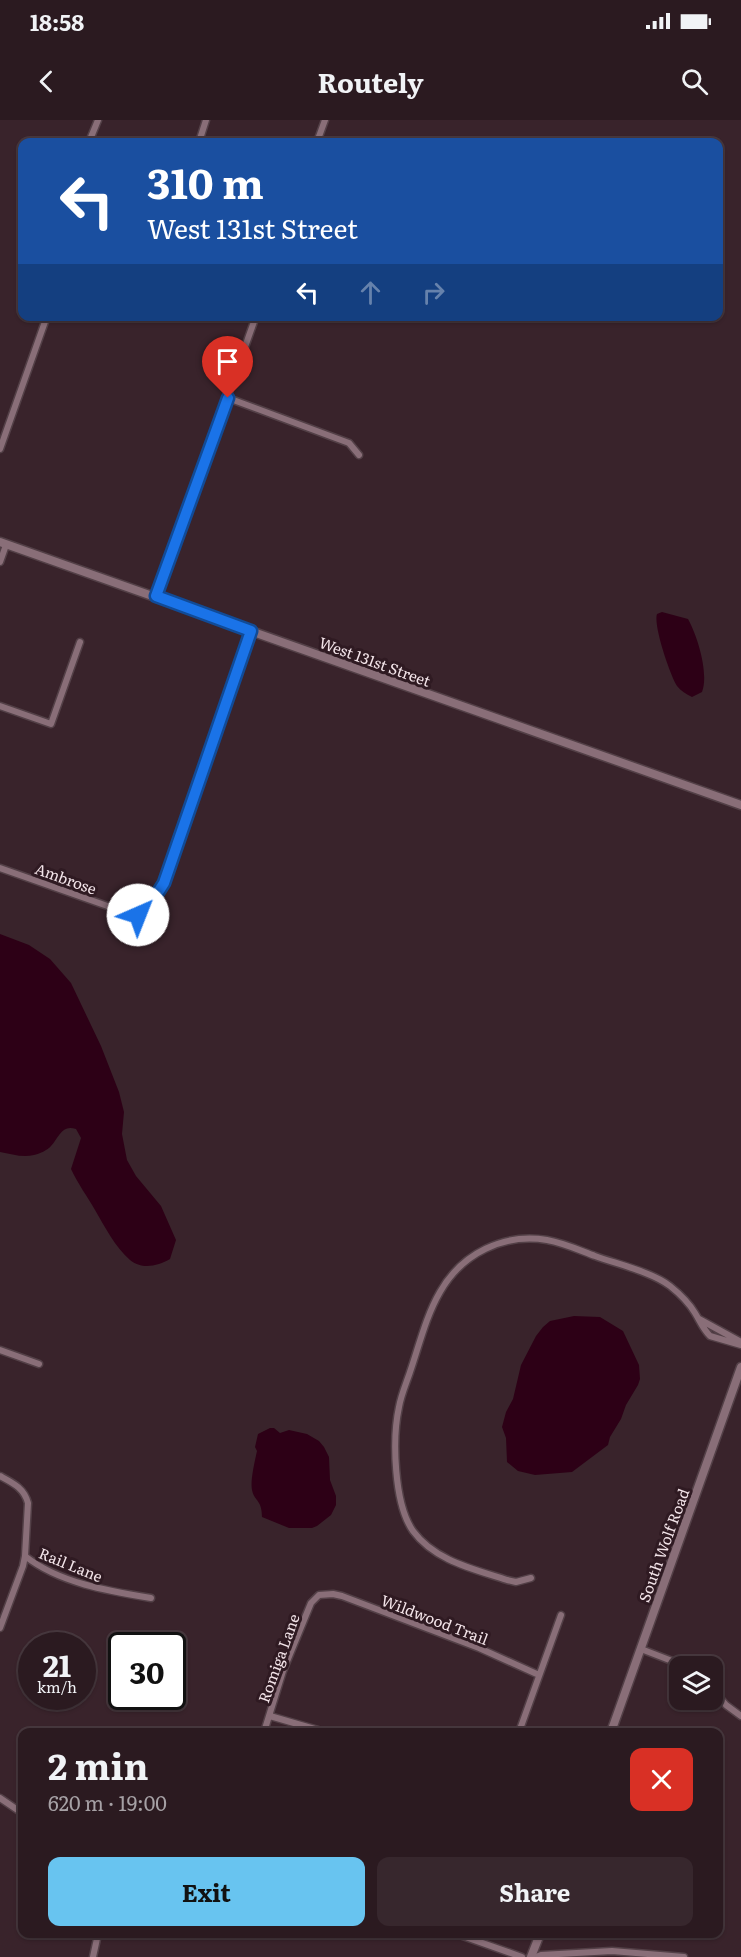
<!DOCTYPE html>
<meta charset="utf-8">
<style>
body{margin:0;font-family:Literata,serif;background:#37272d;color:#f1f3f6;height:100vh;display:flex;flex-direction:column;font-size:22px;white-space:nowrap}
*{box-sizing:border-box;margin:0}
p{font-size:20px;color:#a6a1a5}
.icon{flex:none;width:33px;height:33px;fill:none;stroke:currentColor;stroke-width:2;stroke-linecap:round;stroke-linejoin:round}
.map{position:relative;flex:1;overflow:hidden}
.panel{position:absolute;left:18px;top:1608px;width:705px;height:210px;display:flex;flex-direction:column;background:#2b1a20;border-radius:12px;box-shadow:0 2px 4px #0004,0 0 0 2px #47383e}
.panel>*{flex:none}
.banner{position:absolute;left:18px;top:18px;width:705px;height:183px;border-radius:12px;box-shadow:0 2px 4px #0004,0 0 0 2px #47383e;background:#1a4fa0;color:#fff;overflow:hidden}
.tools{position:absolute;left:669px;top:1536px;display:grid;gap:12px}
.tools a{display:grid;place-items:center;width:54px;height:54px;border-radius:12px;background:#2b1a20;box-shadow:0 2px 4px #0004,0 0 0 2px #47383e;font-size:30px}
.speed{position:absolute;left:18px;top:1512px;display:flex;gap:12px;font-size:30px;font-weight:700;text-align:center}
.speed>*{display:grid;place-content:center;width:78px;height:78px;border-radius:50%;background:#2b1a20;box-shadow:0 2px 4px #0004,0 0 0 2px #47383e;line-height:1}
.speed small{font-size:15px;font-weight:400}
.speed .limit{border:3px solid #111;border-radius:9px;background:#fff;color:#111}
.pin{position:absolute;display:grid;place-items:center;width:51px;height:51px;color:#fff;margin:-62px -26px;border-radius:50% 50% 50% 0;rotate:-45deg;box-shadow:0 0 6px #0007}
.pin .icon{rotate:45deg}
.me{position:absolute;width:66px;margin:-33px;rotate:44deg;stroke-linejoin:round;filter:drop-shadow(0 0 4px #0008)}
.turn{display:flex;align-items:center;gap:21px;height:126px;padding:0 30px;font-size:27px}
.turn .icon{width:78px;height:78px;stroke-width:2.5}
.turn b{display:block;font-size:42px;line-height:51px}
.lanes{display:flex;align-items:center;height:57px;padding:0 30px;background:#0003;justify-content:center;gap:30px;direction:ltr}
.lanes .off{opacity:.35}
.round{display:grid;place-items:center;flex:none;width:63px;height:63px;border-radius:12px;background:#37272d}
.head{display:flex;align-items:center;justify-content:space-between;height:102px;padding:0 30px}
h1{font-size:36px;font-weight:700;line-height:45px}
.cta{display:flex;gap:12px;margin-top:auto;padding:12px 30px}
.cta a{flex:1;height:69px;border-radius:12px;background:#68c4f0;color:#111;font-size:24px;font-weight:700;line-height:69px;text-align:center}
.cta a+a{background:#37272d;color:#f1f3f6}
.status{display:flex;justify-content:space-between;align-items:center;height:42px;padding:0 30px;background:#2b1a20;direction:ltr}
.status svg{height:16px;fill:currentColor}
header{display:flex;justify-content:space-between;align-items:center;height:78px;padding:0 30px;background:#2b1a20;font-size:27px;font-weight:700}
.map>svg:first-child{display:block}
.water{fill:#2d0016}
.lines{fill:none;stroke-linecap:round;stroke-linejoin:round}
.street-casing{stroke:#534047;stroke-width:9}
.secondary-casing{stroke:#534047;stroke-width:11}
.street{stroke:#896e78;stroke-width:6}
.secondary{stroke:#896e78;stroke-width:8}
.route-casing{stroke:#114b97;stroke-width:15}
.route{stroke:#1a73e8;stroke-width:10}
.labels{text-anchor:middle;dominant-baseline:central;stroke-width:6;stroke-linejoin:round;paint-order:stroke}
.street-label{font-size:15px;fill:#f3e4e9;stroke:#2f1a22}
</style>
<div class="status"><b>18:58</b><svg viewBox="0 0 49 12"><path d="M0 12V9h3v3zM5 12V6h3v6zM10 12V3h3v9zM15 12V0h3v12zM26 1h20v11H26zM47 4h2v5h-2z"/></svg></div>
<header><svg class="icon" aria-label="back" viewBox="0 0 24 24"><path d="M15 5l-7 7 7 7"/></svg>Routely<svg class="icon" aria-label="search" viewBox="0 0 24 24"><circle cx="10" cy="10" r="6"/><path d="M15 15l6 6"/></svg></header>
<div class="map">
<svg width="741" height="1837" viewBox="0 0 741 1837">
<rect width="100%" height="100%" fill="#39232b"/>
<path class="water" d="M662,492l26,7c10,18 21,55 14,73l-10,5c-6,-3 -11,-6 -15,-11 -7,-11 -24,-61 -20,-72z
M0,814l29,11 21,14 21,24 30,63 18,46 5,20 -2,22 5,26 9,16 25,30 15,34 -6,19c-12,7 -28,11 -40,1 -15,-13 -25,-33 -35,-50 -8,-14 -17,-26 -24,-41l10,-31 -5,-9c-14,-5 -17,8 -25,17 -3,4 -12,8 -17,9 -11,3 -23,-1 -34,-3z
M574,1196l26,1 23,14 16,34 1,14 -2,6 -12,20 -5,14 -11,18 -2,8 -36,27 -37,3 -17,-4 -11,-9 -1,-24 -4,-11 4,-15 7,-13 8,-34 15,-29 7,-9 7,-6z
M270,1308h4l6,5 9,-3 18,4 12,7 5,6 5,10 1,23 6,16v9l-5,10 -14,11 -5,2h-23l-27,-11c0,-18 -8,-16 -10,-27 -2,-9 3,-30 5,-39l-2,-4 3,-13z"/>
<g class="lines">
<defs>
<path id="street" d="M89,22l9,-22
M199,22l7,-22
M317,22l8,-22
M228,278l121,45 10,12
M0,329l47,-133
M0,442l6,-17
M156,476l100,-280
M0,586l51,18 29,-82
M0,748l133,47c15,-1 25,-19 31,-32l87,-252
M699,1199l42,23
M0,1230l39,14
M0,1356c13,7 24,12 28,27l-3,53
M531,1458l-15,4 -9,-2c-33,-11 -72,-19 -94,-49 -19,-27 -21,-92 -14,-124 2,-12 7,-23 11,-35 9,-26 16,-56 30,-80 22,-39 64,-59 107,-52 17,3 32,10 48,16 22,8 57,16 75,30 10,8 19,17 25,27 5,8 8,16 15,23l31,9
M0,1508l23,-62 2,-10c34,27 83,35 126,42
M641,1529l44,17
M712,1569l14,16 15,11
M270,1596l55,16
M264,1612l19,-61 28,-68 8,-8 14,-1 9,2 137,52 60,27
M519,1612l42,-117
M0,1678l22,15
M457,1814l65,23
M93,1837l5,-23
M536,1837l5,-2 71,-4 72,6"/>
<path id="secondary" d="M0,422l741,263
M611,1612l130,-365
M531,1837l9,-23"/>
</defs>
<use href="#street" class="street-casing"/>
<use href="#secondary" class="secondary-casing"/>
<use href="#street" class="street"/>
<use href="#secondary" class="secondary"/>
</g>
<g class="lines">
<defs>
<path id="route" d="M138,795l10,-7 16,-25 87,-252 -95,-35 72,-198"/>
</defs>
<use href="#route" class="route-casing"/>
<use href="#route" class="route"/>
</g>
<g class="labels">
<g class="street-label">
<text transform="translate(375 541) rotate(20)">West 131st Street</text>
<text transform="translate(66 758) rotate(20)">Ambrose</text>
<text transform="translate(663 1425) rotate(-70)">South Wolf Road</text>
<text transform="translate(71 1444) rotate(22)">Rail Lane</text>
<text transform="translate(435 1499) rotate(21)">Wildwood Trail</text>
<text transform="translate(278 1538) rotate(-70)">Romiga Lane</text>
</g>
</g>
</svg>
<div class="tools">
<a><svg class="icon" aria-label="layers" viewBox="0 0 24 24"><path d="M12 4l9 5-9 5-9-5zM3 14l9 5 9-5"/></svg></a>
</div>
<div class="speed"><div>21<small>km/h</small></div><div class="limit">30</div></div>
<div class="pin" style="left:228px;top:278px;background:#d93025"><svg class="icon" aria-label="arrive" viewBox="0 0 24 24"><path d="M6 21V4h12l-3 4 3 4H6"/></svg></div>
<svg class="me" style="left:138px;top:795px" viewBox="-20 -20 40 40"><circle r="19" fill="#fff"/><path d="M0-13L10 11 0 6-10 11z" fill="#1a73e8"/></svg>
<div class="banner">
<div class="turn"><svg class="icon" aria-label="left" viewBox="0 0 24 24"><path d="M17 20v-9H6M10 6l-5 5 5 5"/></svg><div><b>310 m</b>West 131st Street</div></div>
<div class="lanes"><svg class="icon" aria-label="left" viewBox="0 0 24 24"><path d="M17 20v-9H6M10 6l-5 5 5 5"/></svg><svg class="icon off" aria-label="ahead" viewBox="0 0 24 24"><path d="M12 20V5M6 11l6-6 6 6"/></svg><svg class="icon off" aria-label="right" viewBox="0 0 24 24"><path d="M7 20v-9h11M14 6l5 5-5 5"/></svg></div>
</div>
<section class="panel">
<div class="head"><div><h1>2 min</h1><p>620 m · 19:00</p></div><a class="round" style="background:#d93025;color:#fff"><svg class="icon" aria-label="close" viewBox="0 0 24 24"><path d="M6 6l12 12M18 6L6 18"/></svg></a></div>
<div class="cta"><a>Exit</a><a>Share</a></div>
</section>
</div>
